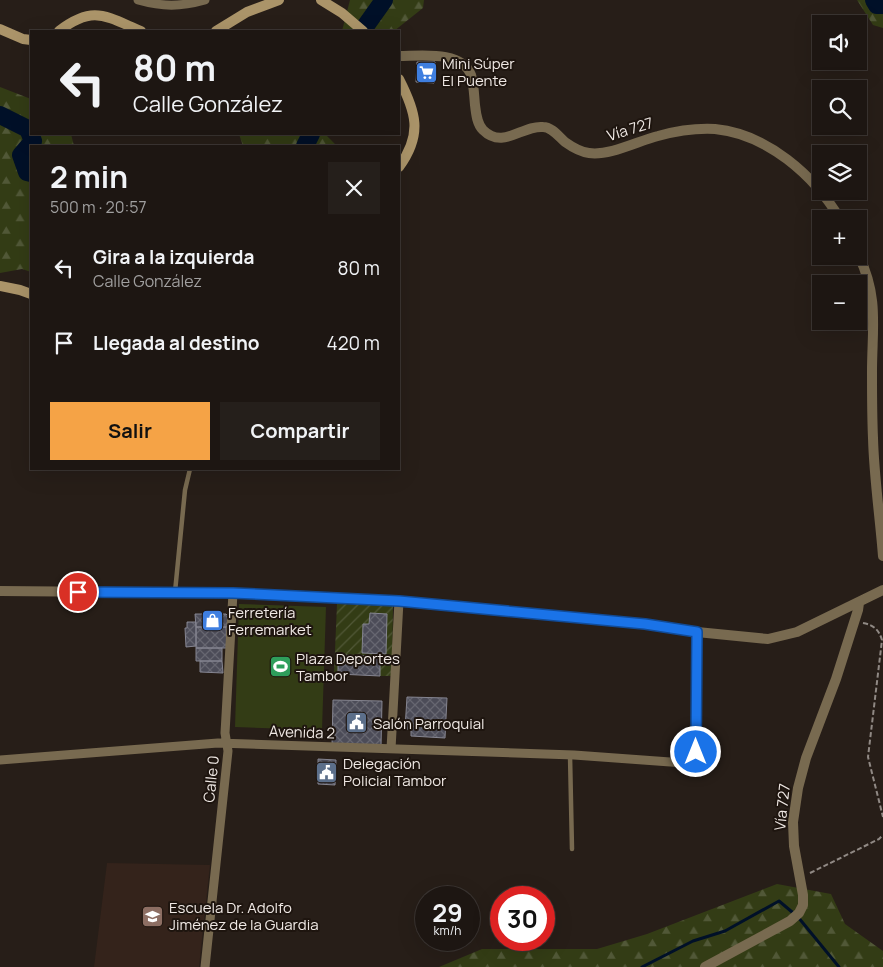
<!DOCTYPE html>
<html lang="es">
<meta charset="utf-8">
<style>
body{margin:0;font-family:Manrope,sans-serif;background:#251f1b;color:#f1f3f6;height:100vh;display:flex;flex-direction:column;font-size:19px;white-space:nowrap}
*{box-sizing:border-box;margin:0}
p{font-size:16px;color:#a09f9f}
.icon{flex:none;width:28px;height:28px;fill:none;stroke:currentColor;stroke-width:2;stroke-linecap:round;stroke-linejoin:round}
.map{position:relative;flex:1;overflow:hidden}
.sheet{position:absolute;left:30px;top:145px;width:370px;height:325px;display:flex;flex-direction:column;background:#1d1612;border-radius:0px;box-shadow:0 5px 20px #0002,0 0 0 1px #3b3532}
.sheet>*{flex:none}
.top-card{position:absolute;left:30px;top:30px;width:370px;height:105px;border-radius:0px;box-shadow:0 5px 20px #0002,0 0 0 1px #3b3532;background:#1d1612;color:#f1f3f6;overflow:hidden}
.controls{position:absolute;left:812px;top:15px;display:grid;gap:10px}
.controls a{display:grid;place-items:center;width:55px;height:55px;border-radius:0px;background:#1d1612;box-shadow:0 5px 20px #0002,0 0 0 1px #3b3532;font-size:25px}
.speed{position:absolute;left:415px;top:886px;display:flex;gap:10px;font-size:25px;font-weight:700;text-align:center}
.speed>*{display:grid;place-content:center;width:65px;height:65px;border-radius:50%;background:#1d1612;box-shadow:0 5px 20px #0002,0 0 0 1px #3b3532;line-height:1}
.speed small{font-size:12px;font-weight:400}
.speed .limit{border:8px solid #d22;background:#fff;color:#111}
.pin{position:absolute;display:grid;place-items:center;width:42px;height:42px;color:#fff;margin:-21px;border:2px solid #fff;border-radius:50%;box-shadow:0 1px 5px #0007}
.me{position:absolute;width:55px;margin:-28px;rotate:0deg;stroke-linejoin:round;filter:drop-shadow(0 0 4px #0008)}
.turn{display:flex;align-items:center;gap:18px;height:105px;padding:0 20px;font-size:22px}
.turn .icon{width:65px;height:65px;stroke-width:2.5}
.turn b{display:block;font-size:35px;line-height:42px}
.round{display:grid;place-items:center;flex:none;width:52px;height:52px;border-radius:0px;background:#251f1b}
.summary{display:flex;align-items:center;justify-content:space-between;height:85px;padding:0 20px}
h1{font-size:30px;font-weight:700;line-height:38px}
.cta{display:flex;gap:10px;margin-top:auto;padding:10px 20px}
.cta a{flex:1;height:58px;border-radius:0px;background:#f5a346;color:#111;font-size:20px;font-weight:700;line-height:58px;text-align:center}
.cta a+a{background:#251f1b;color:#f1f3f6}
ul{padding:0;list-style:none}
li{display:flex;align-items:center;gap:15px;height:75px;padding:0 20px}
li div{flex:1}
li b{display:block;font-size:19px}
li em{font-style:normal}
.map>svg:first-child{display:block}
.education{fill:#34231b}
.forest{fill:url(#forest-firs)}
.garden{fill:url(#garden-furrows)}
.pitch{fill:#333c15}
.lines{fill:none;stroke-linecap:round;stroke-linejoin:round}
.stream{stroke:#001028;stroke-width:3}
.river{stroke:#001028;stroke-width:18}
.building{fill:url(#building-cross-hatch);stroke:#858591}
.path{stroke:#908984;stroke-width:2;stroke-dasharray:5 2.5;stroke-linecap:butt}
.service{stroke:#786a50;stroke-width:4.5}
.minor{stroke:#786a50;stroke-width:9}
.tertiary{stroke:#786a50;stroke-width:10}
.secondary{stroke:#ab9469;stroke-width:10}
.route-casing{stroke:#114b97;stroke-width:12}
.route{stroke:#1a73e8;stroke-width:9}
.labels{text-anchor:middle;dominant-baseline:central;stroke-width:4;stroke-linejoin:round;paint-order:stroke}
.poi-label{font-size:15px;fill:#efe8e4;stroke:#1e150f;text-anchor:start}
.street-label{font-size:15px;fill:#efe8e4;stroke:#1e150f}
</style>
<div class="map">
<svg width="883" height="967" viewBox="0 0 883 967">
<defs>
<pattern id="forest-firs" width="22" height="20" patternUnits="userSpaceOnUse" patternTransform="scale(1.25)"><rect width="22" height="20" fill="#333c15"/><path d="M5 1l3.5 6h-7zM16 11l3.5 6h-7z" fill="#515837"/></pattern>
<pattern id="garden-furrows" width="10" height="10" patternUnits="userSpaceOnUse" patternTransform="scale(1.25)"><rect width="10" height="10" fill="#333c15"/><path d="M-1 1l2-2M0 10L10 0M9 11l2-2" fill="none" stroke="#515837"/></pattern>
<pattern id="building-cross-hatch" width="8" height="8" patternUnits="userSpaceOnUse" patternTransform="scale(1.25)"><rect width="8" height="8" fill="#4c4c58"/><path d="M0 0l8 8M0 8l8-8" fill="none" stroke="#666670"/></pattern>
</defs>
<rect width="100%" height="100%" fill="#271e18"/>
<path class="education" d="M107,863l103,2 -11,102h-105z"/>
<path class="forest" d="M350,0h74l-1,8 -29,23h-52z
M857,0h26v28l-10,-3z
M0,87l31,12v35h40l3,12h-43v126l-9,-3 -22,4z
M239,134h86l12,12h-94z
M777,884l54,10 14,30 38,27v16h-444l43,-18h115l50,-15z"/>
<path class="garden" d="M337,604l56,2 -1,70h-12v-20l-41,-1 -1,19h-4z"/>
<path class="pitch" d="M239,604l87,3 -4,123 -87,-3z"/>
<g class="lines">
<path class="stream" d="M642,967l51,-26 32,-10 54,-30 19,16 41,50"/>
<path class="river" d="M874,0l3,5h6
M362,31l22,-31
M0,115l28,14 5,12 -12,14 6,17 4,1
M305,146l6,-12"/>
</g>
<path class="building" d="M417,62h18l-1,21 -18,-1z
M370,613l17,1 -1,40 -24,-1 1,-29h6z
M195,614h31l2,2 -1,11h-31z
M187,622h9v24l-10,1 -1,-19h2z
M196,627h30l1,21h-31z
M196,648h26v13h-26z
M338,655l42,1v20l-42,-2z
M200,661h22l1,12 -23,-1z
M407,697l40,1 -2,40 -34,-2v-7h-6z
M333,700l49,1 -1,45 -49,-1z
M318,759l18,1 -1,25 -17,-1z"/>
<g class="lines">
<path class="path" d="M863,623c11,2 16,7 19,17l-14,117 15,60
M810,873l69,-34 4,-4"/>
<path class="service" d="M175,592l10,-102 5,-21
M570,755l2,94"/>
<path class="minor" d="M138,0c25,7 42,7 67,0
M391,749l8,-148
M0,760l218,-17 356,12 110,8 9,-4 3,-7 1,-120
M205,967l23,-216 -3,-18 8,-140"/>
<path class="tertiary" d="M399,56c21,0 63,-6 72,19 3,10 3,20 4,30 1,9 2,19 8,25 20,20 39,-5 60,-3 9,0 16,10 22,15 7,5 15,10 24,11 21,3 49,-12 69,-17 18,-5 38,-8 57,-7 52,5 99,46 125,90
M859,256c20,42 13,72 13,116 0,22 0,44 1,66 1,39 7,79 10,118
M0,591l233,2 166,8 246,23 52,8 71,7 29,-7 86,-42
M705,967l85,-46 9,-8 4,-8v-10l-9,-49 -1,-24 5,-34 8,-30 30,-79 22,-69 1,-7"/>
<path class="secondary" d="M321,0l21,13 21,18
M0,29l23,10 8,1
M59,31c34,-26 46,-15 82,0
M216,31l31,-19 32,-12
M399,79c17,33 24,55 0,88
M0,286l20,4 11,4"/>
</g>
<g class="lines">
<defs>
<path id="route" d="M78,592l155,1 166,8 246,23 52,8 -1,120"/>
</defs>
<use href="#route" class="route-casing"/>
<use href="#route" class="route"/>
</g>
<defs>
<symbol id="supermarket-square" viewBox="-11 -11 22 22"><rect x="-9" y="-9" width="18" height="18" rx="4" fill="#3f7fe0" stroke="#1e150f"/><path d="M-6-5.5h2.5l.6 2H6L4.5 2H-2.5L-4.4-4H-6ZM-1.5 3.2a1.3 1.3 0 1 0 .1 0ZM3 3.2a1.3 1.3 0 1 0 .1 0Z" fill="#fff"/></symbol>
<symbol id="shop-square" viewBox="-11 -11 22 22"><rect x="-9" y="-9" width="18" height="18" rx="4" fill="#3f7fe0" stroke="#1e150f"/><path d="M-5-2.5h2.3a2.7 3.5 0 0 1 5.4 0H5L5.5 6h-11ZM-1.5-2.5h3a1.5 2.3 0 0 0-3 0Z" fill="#fff"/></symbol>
<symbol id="stadium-square" viewBox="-11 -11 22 22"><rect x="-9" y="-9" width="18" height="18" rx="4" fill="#2e9e5b" stroke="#1e150f"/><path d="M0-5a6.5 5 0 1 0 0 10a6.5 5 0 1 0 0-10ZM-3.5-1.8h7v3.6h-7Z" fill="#fff"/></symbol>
<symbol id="civic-square" viewBox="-11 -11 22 22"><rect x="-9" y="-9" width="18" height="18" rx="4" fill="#5c6f8a" stroke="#1e150f"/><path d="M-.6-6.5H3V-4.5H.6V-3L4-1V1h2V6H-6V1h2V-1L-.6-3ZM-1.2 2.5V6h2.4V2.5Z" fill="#fff"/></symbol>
<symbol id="school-square" viewBox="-11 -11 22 22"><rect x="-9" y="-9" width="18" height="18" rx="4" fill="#8d6e63" stroke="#1e150f"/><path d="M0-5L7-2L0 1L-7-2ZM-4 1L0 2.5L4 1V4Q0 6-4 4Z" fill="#fff"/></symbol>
</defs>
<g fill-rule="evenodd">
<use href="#supermarket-square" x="414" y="60" width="25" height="25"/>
<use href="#shop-square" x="200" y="608" width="25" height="25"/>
<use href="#stadium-square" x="268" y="654" width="25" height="25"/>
<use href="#civic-square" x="344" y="710" width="25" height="25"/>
<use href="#civic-square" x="314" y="760" width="25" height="25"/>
<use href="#school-square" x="140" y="904" width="25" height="25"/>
</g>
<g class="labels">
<g class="poi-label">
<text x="442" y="63">Mini Súper<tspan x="442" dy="17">El Puente</tspan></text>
<text x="228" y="612">Ferretería<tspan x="228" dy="17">Ferremarket</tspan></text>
<text x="296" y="658">Plaza Deportes<tspan x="296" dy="17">Tambor</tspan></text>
<text x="373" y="723">Salón Parroquial</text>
<text x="343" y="763">Delegación<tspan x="343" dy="17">Policial Tambor</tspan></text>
<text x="169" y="907">Escuela Dr. Adolfo<tspan x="169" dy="17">Jiménez de la Guardia</tspan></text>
</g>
<g class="street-label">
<text transform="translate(630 129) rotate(-17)">Vía 727</text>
<text transform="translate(302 732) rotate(2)">Avenida 2</text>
<text transform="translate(211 779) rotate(-84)">Calle 0</text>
<text transform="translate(782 807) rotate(-84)">Vía 727</text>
</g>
</g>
</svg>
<div class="controls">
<a><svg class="icon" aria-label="sound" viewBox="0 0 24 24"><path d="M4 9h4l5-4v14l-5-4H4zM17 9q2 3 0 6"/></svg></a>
<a><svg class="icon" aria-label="search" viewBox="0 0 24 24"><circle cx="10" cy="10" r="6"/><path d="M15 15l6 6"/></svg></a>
<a><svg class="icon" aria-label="layers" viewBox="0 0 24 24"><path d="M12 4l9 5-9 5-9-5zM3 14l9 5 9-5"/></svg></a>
<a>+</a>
<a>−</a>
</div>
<div class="speed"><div>29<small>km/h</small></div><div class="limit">30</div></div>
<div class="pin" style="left:78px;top:592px;background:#d93025"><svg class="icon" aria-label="arrive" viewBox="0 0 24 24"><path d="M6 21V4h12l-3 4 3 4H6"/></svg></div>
<svg class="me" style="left:696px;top:752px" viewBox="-20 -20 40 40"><circle r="17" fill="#1a73e8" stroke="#fff" stroke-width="3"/><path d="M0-11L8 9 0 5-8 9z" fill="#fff"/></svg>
<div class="top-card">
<div class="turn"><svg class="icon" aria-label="left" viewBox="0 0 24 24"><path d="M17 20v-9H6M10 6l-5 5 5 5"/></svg><div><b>80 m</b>Calle González</div></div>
</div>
<section class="sheet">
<div class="summary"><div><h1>2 min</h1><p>500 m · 20:57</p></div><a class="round"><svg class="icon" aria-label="close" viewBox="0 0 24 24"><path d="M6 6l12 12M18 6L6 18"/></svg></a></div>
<ul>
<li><svg class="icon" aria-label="left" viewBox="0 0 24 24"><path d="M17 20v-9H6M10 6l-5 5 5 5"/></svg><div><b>Gira a la izquierda</b><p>Calle González</p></div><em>80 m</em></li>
<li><svg class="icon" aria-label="arrive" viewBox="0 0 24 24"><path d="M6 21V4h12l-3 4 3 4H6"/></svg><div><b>Llegada al destino</b></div><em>420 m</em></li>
</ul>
<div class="cta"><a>Salir</a><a>Compartir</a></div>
</section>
</div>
